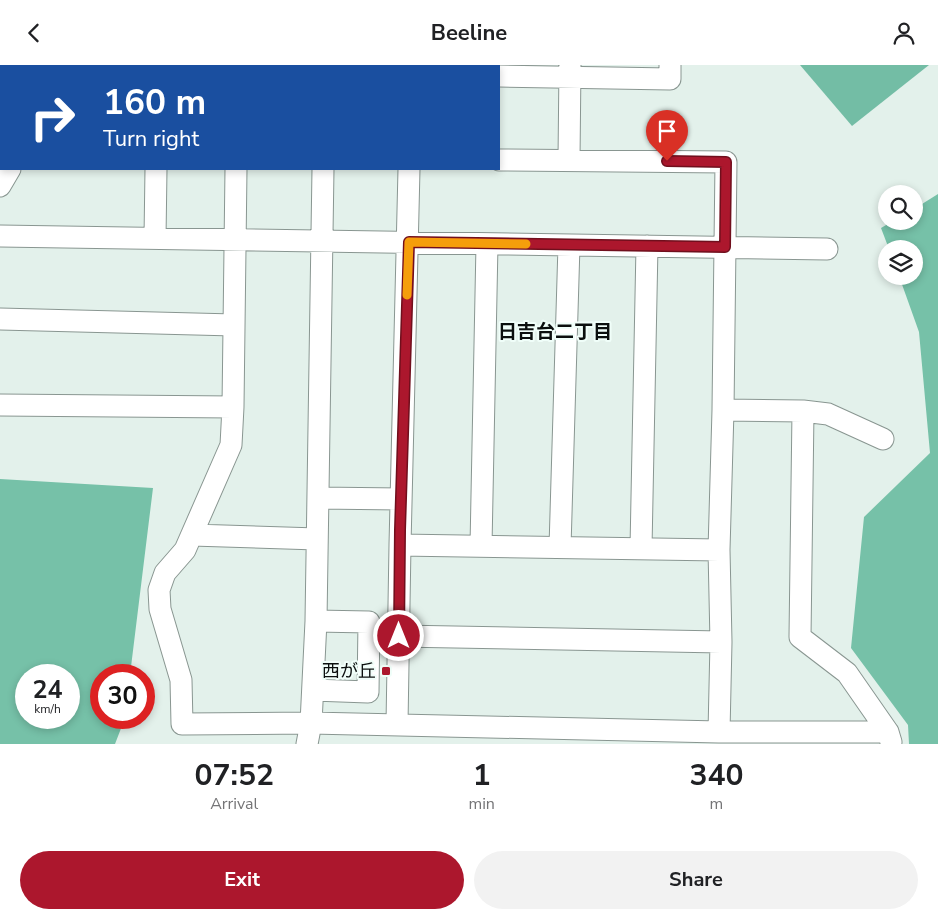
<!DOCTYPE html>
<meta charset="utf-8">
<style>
body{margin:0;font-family:"Nunito Sans","Noto Sans JP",sans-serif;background:#f2f2f2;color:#202124;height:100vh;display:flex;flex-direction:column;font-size:19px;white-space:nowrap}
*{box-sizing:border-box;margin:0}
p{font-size:16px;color:#757577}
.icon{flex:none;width:28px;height:28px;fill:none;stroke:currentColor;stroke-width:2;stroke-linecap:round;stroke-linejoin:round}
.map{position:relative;height:679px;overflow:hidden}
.side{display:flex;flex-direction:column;background:#fff;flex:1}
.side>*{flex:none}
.top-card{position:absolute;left:0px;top:0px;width:500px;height:105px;box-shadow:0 2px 8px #0003;background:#1a4fa0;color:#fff;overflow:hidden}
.fabs{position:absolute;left:878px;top:120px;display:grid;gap:10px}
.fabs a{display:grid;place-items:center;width:45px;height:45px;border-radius:50%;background:#fff;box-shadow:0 2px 8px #0003;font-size:25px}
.speed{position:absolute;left:15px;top:599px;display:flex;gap:10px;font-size:25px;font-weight:700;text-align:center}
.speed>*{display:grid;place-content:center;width:65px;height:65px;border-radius:50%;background:#fff;box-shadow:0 2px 8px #0003;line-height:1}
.speed small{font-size:12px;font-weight:400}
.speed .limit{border:8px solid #d22;background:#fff;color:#111}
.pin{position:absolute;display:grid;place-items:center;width:42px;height:42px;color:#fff;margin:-51px -21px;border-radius:50% 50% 50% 0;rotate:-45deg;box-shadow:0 0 5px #0007}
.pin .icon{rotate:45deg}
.me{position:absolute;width:55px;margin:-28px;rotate:0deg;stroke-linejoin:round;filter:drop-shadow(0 0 4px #0008)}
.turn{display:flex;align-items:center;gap:18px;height:105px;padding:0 20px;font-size:22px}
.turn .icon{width:65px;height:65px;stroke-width:2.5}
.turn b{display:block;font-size:35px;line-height:42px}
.eta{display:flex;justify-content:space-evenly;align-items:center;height:85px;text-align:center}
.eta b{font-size:30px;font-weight:700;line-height:35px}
.cta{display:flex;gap:10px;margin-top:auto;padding:10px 20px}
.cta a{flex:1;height:58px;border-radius:30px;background:#ac172d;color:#fff;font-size:20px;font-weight:700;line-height:58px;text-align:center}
.cta a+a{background:#f2f2f2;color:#202124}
header{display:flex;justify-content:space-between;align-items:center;height:65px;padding:0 20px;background:#fff;font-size:22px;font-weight:700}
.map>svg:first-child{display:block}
.forest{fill:#76c1a8;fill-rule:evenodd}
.water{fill:#73bda5}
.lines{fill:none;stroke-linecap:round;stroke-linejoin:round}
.minor-casing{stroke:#899691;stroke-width:23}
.minor{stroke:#fff;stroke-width:21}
.route-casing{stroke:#700f1d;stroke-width:12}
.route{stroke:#ac172d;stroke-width:9}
.slow{stroke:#f59e0b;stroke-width:9}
.poi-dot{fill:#ac172d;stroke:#f0fef9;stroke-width:2}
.labels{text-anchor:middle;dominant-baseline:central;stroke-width:4;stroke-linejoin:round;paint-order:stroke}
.poi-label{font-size:18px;fill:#0b0f0e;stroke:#f0fef9;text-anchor:end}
.neighbourhood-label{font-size:19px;font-weight:bold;fill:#0b0f0e;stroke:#f0fef9}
</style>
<header><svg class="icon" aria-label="back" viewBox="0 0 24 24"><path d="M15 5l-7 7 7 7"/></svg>Beeline<svg class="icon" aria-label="person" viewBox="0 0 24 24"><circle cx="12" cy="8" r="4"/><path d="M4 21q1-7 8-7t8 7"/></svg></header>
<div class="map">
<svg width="938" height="679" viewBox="0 0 938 679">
<rect width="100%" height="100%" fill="#e3f1eb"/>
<path class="forest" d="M938,129v550h-29l-1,-19 -57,-77 13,-131 66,-64 -11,-121 -20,-56h15v-27h-25l-8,-21 12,-7h21v-12z
M0,414l153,9 -23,187h-29v42l24,1 -10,26h-115zM26,610h43v42h-43z"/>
<path class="water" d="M800,0h129l-77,61z"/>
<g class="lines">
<defs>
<path id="minor" d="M64,1l1,-1
M158,1v-1
M237,1v-1
M324,1v-1
M410,1v-1
M499,11l171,3v-14
M499,95l227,2 -3,248 -4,140 2,92 -2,90
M569,95l1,-95
M236,104l-3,238 -2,38 -46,105 -20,23 -6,17 1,19 21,71 1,44 129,-1 408,9h169
M0,121l10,-17
M0,171l827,13
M155,173l1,-69
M0,254l234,6
M0,340l233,2
M723,345l80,1 25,3 55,25
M803,346l-3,226 47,36 41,59 3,10
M318,433l83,1
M192,470l125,4
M400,480l319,5
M481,481l6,-302
M560,482l9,-302
M641,483l6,-302
M399,571l322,6
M313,625l55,2 1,-70 -53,-1
M397,659l3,-179 9,-376
M307,679l4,-21 5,-102 7,-452"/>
</defs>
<use href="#minor" class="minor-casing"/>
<use href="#minor" class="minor"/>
</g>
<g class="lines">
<defs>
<path id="route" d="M399,571l1,-106 9,-288 316,5 1,-85 -59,-1"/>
</defs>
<use href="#route" class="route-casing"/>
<use href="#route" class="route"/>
<path class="slow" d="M407,230l2,-53 117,2"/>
</g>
<rect class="poi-dot" x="381" y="601" width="10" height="10" rx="2.5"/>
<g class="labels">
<g class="poi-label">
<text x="376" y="606">西が丘</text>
</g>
<g class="neighbourhood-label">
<text x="555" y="267">日吉台二丁目</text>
</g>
</g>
</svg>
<div class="fabs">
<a><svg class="icon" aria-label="search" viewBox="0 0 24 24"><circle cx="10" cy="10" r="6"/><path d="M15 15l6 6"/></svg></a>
<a><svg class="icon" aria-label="layers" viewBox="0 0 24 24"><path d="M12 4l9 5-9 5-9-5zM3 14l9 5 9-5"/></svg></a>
</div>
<div class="speed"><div>24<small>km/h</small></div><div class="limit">30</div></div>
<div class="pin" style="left:667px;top:96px;background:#d93025"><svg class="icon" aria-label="arrive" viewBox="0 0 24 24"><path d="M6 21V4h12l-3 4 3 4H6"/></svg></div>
<svg class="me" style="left:399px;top:571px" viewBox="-20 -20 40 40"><circle r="17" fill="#ac172d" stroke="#fff" stroke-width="3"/><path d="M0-11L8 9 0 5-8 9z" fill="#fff"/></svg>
<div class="top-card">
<div class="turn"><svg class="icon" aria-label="right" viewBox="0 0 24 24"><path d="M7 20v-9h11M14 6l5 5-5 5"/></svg><div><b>160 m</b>Turn right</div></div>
</div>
</div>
<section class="side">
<div class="eta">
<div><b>07:52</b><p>Arrival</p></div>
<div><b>1</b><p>min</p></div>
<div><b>340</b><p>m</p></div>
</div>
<div class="cta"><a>Exit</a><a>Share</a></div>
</section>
